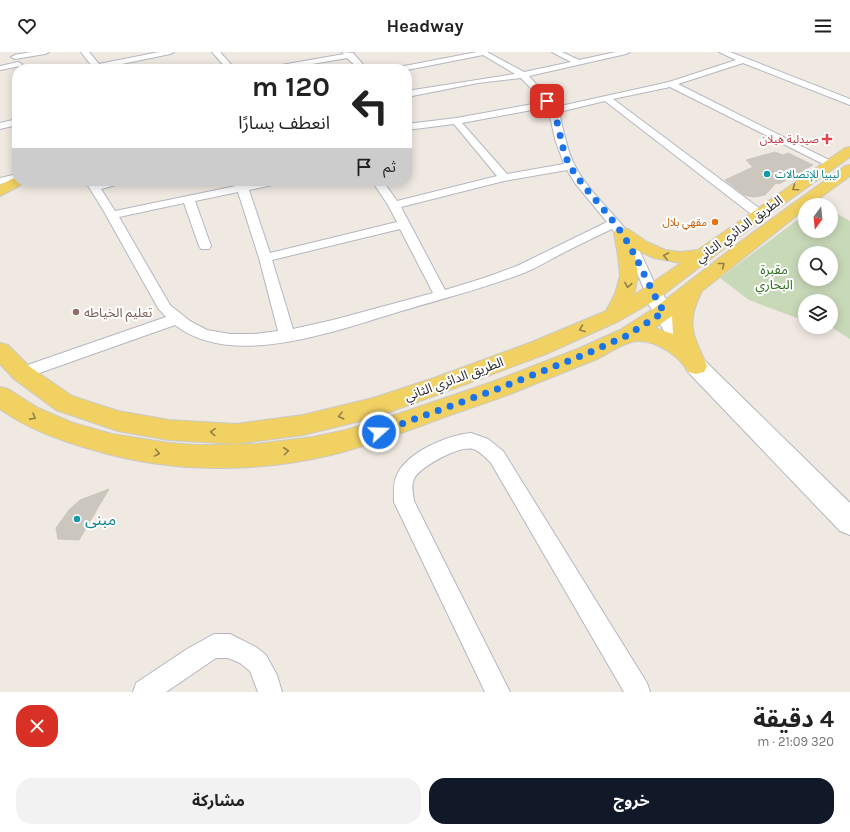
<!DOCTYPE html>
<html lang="ar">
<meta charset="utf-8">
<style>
body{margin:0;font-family:Karla,"Noto Sans Arabic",sans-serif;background:#f2f2f2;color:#222;direction:rtl;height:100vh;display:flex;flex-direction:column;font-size:15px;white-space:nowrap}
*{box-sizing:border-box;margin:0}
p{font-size:13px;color:#767676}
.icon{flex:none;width:22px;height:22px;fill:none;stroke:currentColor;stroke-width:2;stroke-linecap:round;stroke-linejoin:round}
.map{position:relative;height:640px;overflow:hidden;direction:ltr}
.details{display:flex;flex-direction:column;background:#fff;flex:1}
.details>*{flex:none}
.hud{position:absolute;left:12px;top:12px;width:400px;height:122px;border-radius:16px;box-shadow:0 2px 10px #0003;direction:rtl;background:#fff;color:#222;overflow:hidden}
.needle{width:26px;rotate:195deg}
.controls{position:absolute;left:798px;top:146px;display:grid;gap:8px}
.controls a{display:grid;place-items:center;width:40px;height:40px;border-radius:50%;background:#fff;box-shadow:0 2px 10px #0003;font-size:20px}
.pin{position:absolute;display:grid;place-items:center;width:34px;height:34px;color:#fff;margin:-17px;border-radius:8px;box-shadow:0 2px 6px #0006}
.me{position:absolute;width:44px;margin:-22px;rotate:70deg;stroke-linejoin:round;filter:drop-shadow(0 0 3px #0008)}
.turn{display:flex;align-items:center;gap:14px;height:84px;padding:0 16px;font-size:18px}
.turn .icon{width:52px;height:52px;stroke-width:2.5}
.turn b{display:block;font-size:28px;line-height:34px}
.then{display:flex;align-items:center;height:38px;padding:0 16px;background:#0003;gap:8px;font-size:15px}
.round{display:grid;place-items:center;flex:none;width:42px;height:42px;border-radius:16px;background:#f2f2f2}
.summary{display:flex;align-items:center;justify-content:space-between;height:68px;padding:0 16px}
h1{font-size:24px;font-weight:700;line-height:30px}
.action{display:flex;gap:8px;margin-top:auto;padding:8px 16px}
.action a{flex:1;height:46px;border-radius:16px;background:#111827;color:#fff;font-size:16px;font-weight:700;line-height:46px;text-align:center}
.action a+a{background:#f2f2f2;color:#222}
header{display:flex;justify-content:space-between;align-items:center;height:52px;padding:0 16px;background:#fff;font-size:18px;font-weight:700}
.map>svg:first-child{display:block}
.cemetery{fill:#c8d9b8;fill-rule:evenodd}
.building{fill:#cbc7bf;stroke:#cbc5ba}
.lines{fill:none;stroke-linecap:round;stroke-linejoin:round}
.street-casing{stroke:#b4b7c1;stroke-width:2}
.secondary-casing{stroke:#b4b7c1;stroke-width:2}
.primary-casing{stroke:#c9c9c9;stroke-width:2}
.street{fill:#fff;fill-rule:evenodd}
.secondary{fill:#fff;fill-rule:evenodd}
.primary{fill:#f2d163;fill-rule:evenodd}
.oneway{stroke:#908048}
.route{stroke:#1a73e8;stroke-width:7;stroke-dasharray:0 12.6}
.health-dot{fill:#e0444e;stroke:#fff;stroke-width:1.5}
.culture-dot{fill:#0f9aa8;stroke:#fff;stroke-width:1.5}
.food-dot{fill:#e8710a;stroke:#fff;stroke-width:1.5}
.education-dot{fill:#8d6e63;stroke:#fff;stroke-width:1.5}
.labels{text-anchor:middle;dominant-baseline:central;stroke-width:4;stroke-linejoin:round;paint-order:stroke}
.far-health-label{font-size:11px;fill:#be3a42;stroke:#fff;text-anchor:end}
.far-culture-label{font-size:11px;fill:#0d838f;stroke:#fff;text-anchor:start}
.far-food-label{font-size:11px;fill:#c56008;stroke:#fff;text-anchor:end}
.street-label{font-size:13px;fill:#2e2e2e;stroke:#fff}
.park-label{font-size:13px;fill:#2c6e1b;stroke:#fff}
.education-label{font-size:13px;fill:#785e54;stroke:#fff;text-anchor:start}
.near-culture-label{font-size:16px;fill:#0d838f;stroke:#fff;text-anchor:start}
</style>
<header><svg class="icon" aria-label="menu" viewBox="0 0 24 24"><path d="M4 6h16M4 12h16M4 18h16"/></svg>Headway<svg class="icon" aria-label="heart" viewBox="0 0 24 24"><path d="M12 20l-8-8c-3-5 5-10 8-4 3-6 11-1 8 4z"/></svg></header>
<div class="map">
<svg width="850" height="640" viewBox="0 0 850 640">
<rect width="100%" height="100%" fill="#efe9e1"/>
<path class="cemetery" d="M831,158l19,11v118l-19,-12v-26h-26v20l-56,-21 -29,-22 85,-64v17h26zM805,201h26v26h-26z"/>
<path class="building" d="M775,100l8,3 5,-2 25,12 -34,19 -3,-1 -11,12 -11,2 -10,-2 -19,-15 28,-13 -7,-7z
M109,437l-30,51 -21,-1 -2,-11 13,-18 11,-10z"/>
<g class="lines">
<defs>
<path id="street" d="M31,0h18l-4,2 -30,5 -4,-2 4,-2z
M81,0h8l10,12 60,-12h15l-4,2 -72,15h-18l1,-2 10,-2z
M212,0h8l15,17h-8z
M342,0l11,1 14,16h-8l-12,-11 -64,11h-17l4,-2 74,-13z
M477,0h10l37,20 47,-10 -19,-10h10l17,8 37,-8h14l-4,2 -97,22 27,31 113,-25 67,-22 -17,-8h11l120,47v6l-107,-42 -65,21 155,78 1,2 -5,3 -159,-80 -57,12 150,112 2,3 -2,3h-8l-150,-116 -46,11c4,16 7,34 14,50 12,26 37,47 54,69 14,19 22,41 32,62l-2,3 -5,2 -5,-2 -18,-42 -17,-25c-17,8 -34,16 -51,25 -12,6 -23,13 -35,18 -40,16 -81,26 -121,38 -65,19 -171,61 -230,15l-147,52 -6,2 -6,-2 -2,-4 2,-4 150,-52 -8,-9 -56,-100 -17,-27h10l2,2 8,-2h19l-1,2 -22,6 14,22 121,-25 -1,-5h10l1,3 16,-3h21l-1,2 -33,7 21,63 127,-31 -9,-17 -16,-24h11l14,20 100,-25 -43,-52 -47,6v-6l49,-6 88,-16 -23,-24 -43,5 -71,14v-6l108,-17 -32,-19 -76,15 -12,-1 4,-2zM548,55l7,32 9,25 -57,10 -45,-51zM567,118l8,13 32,39 -90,44 -33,12 -39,12 -44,-83 103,-26zM238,140l21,66 19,73 -23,3h-25l-23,-4 -17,-9 -20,-16 -51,-88 65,-14 15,43 2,3h8l2,-3 -16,-45zM400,177l33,64 -100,27 -40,9 -21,-69z
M18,10l4,2 -1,2 -21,4v-4z
M17,67v6l-17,4v-6z
M17,122v6l-17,4v-6z
M471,381l17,6 15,12 144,232 3,9h-26l-133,-229c-5,-5 -11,-12 -18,-14 -13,-4 -54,18 -59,30 -3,6 -1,15 0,22l96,191h-25l-91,-190c0,-8 -1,-17 2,-25 9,-24 51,-42 75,-44z
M214,582h16l26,13 10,8 11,20 5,17h-24l-8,-21 -10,-8 -12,-5h-12l-50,34h-33l3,-9 51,-34z"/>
<path id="secondary" d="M652,235l7,1 45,72 146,143v32l-10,-4 -152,-159 -46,-79 3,-5z"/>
<path id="primary" d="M850,95v10l-85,60 -106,81 -40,23 -73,33 -96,36 -77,28 -70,17 -67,9 -67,-4 -51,-9 -62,-21 -42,-31 -14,-15v-21l8,2 22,22 42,29 46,15 51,9 67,4 67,-9 70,-17 61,-20 98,-36 74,-31 9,-17 5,-18 -2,-20 -4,-23 2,-4 6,-1 6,1 19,13 18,8 15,2 18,-2 147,-102zM634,197l20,9 27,5 -47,32 4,-19z
M850,113v11l-40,29h-5v4l-103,82c-17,33 -9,43 5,75l-3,6 -8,2 -8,-2c-8,-16 -32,-32 -51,-31 -13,1 -28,12 -40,18 -27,11 -55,22 -82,33 -20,8 -41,15 -62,22 -41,15 -81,31 -122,41 -76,18 -159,18 -234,-4 -33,-9 -68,-21 -97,-42v-22l8,2 30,19 35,15 39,11 57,9 29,2 58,-1 57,-7 33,-7 49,-15 97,-33 88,-34 40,-18 36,-23 88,-68 101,-73zM672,264l1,18 -18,-6z
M14,126l8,5 -3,3 -19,10v-11z"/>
</defs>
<use href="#street" class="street-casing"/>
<use href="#secondary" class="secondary-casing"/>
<use href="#primary" class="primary-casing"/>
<use href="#street" class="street"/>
<use href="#secondary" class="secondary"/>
<use href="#primary" class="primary"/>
</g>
<defs><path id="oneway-chevron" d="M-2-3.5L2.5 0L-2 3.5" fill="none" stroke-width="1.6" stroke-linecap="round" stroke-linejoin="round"/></defs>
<g class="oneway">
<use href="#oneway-chevron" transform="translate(795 136) rotate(145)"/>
<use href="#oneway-chevron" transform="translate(666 204) rotate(-170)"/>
<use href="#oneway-chevron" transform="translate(722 213) rotate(-38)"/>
<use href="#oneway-chevron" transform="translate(628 233) rotate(100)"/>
<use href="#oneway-chevron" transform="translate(582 277) rotate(157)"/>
<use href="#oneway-chevron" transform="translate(341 364) rotate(166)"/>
<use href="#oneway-chevron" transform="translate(33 365) rotate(28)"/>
<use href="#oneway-chevron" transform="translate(213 380) rotate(-177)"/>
<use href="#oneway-chevron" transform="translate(286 399) rotate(-7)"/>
<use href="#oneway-chevron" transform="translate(157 401) rotate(10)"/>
</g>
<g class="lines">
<path class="route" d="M379,380l113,-41 94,-37 40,-18 38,-24c-16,-26 -26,-55 -43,-80 -16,-24 -38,-43 -52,-68 -10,-19 -9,-49 -22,-63"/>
</g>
<path class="health-dot" d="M825 81h4v4h4v4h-4v4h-4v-4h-4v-4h4z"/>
<g class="culture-dot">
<circle cx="767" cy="122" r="4"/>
<circle cx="77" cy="467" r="4"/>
</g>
<circle class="food-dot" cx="715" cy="170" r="4"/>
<circle class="education-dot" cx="76" cy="260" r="4"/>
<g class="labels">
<g class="far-health-label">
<text x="819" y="87">صيدلية هيلان</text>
</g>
<g class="far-culture-label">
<text x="775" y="122">ليبيا للإتصالات</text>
</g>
<g class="far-food-label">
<text x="707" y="170">مقهي بلال</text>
</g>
<g class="street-label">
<text transform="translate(739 177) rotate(-36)">الطريق الدائري الثاني</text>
<text transform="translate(454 327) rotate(-20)">الطريق الدائري الثاني</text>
</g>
<g class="park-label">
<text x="774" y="217">مقبرة<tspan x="774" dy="15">البحاري</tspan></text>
</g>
<g class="education-label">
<text x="84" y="260">تعليم الخياطه</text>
</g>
<g class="near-culture-label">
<text x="85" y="467">مبنى</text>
</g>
</g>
</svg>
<div class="controls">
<a><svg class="needle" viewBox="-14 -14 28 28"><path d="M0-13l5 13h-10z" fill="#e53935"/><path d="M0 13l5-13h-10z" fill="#767676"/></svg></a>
<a><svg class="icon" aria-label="search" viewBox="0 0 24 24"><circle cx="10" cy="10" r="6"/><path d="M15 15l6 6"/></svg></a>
<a><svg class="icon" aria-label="layers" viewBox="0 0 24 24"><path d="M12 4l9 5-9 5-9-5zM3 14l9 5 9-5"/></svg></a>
</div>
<div class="pin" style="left:547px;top:49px;background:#d93025"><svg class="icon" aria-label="arrive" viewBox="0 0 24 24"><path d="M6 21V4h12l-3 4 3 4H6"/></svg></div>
<svg class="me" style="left:379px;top:380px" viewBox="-20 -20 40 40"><circle r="17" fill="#1a73e8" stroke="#fff" stroke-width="3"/><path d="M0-11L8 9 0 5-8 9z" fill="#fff"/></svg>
<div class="hud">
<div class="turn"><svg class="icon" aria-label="left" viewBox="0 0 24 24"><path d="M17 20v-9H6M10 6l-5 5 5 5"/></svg><div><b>120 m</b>انعطف يسارًا</div></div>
<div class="then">ثم<svg class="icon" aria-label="arrive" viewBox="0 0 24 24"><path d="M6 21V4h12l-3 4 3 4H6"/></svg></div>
</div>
</div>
<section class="details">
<div class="summary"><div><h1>4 دقيقة</h1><p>320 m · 21:09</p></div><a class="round" style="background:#d93025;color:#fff"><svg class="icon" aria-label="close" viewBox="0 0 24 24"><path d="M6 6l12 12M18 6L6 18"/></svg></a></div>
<div class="action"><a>خروج</a><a>مشاركة</a></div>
</section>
